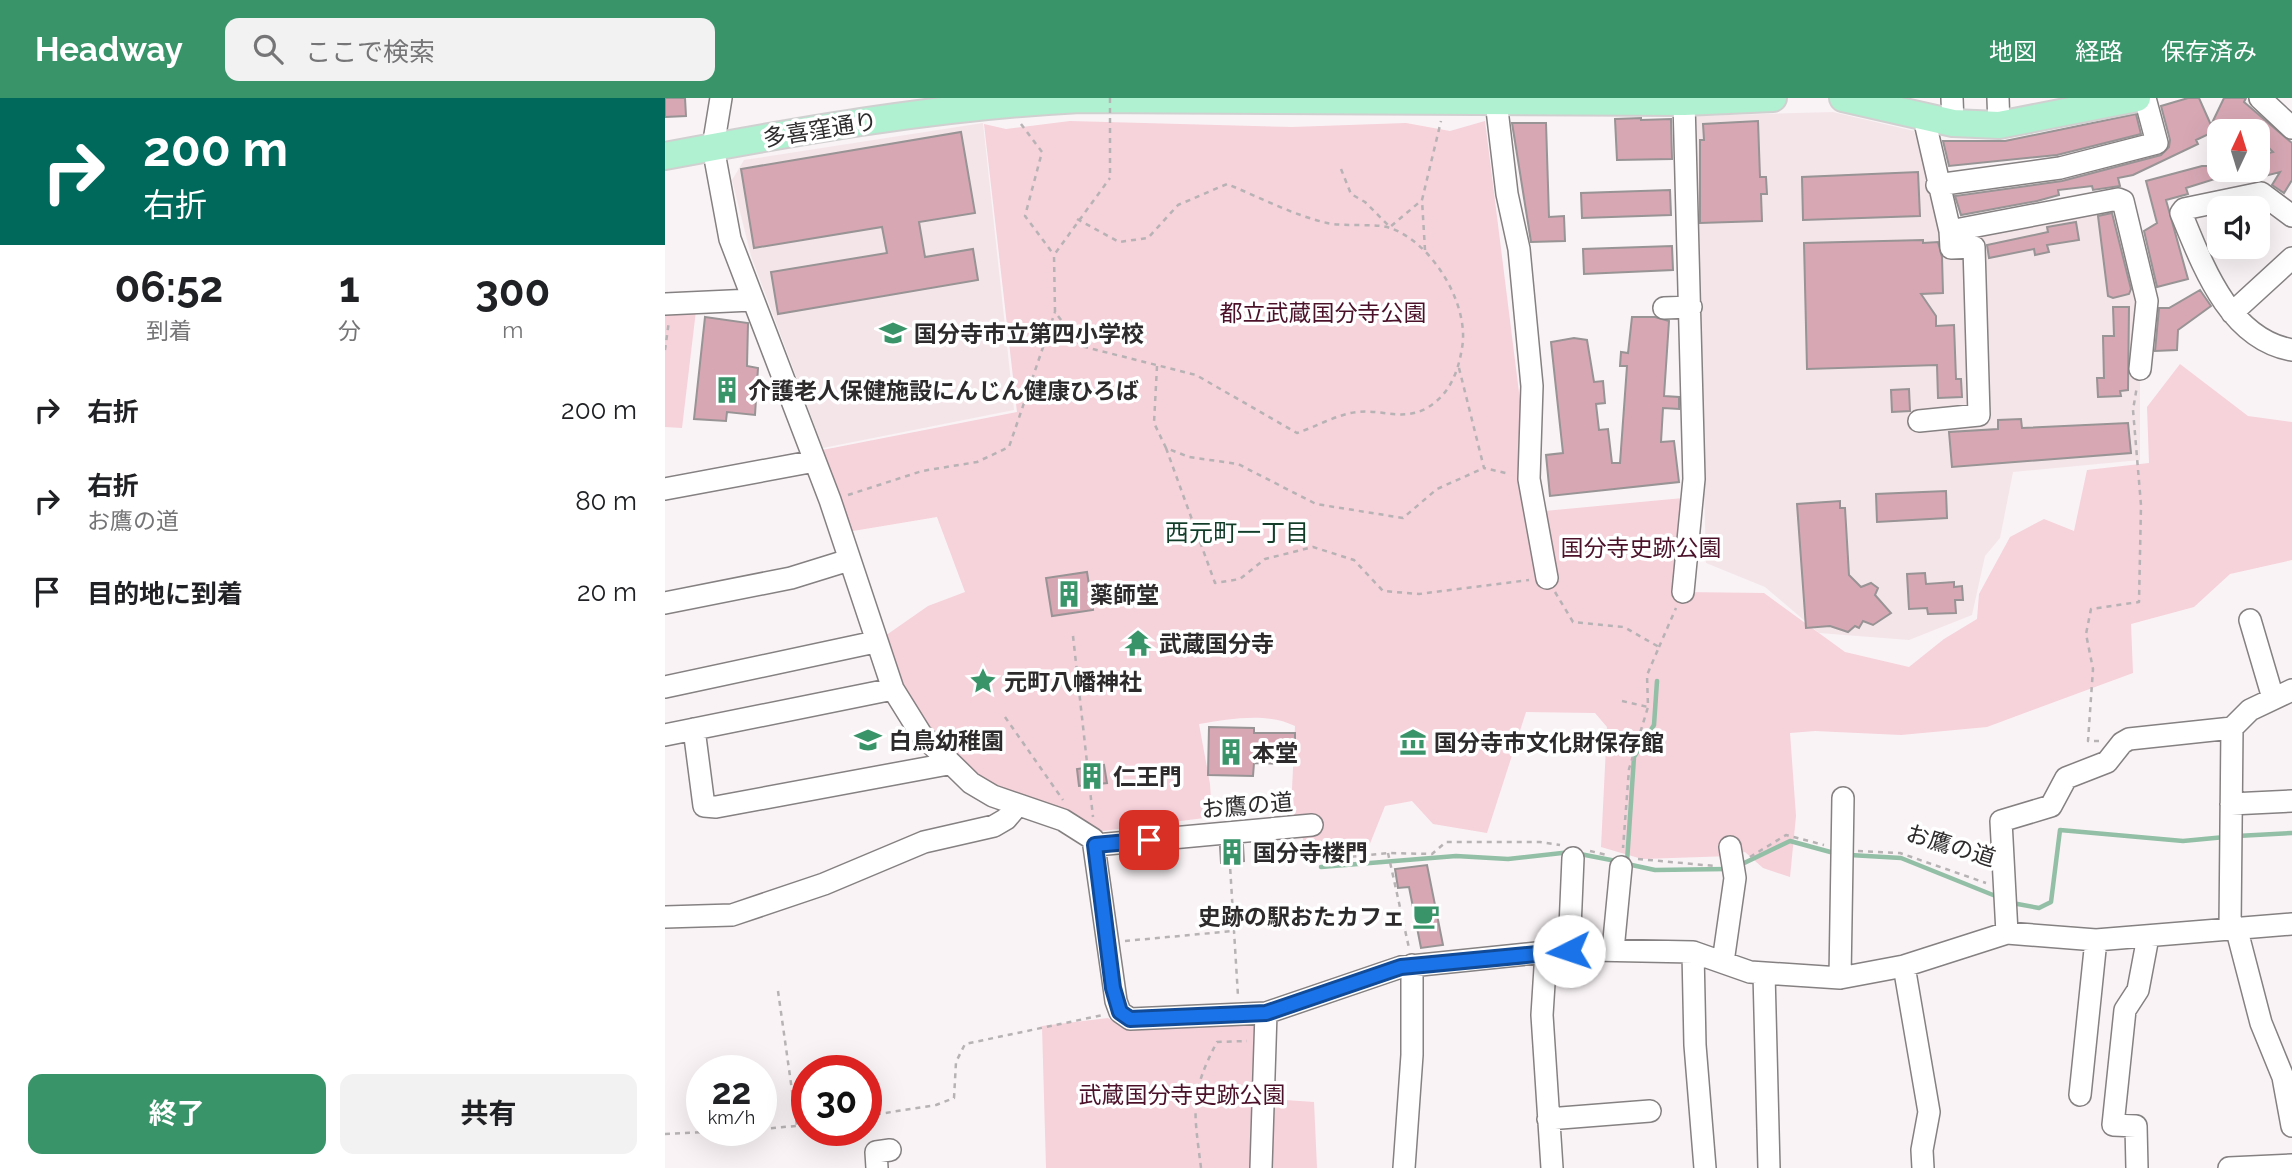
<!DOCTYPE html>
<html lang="ja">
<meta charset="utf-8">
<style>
body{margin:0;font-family:Raleway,"Noto Sans JP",sans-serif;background:#f2f2f2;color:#202124;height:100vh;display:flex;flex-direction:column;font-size:26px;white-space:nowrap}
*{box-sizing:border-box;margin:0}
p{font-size:23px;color:#757577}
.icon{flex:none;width:38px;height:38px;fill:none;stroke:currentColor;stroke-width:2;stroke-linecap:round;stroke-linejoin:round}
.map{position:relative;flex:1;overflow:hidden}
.details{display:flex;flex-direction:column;background:#fff;width:665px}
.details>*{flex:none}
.guide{background:#00695c;color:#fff;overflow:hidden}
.needle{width:46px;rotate:4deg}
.tools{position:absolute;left:1542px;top:21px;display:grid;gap:14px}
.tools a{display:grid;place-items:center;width:63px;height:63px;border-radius:14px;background:#fff;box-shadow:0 7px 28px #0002;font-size:35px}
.speed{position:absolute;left:21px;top:957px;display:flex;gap:14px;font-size:35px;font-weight:700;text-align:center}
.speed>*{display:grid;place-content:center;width:91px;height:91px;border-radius:50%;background:#fff;box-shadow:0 7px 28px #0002;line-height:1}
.speed small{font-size:18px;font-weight:400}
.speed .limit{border:10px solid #d22;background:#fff;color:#111}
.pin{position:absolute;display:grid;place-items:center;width:60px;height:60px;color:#fff;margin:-30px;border-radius:14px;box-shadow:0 4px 10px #0006}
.me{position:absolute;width:77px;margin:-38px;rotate:266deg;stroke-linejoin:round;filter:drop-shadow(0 0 5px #0008)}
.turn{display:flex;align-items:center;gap:24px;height:147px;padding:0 28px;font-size:32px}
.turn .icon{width:91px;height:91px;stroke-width:2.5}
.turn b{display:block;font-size:49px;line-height:60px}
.eta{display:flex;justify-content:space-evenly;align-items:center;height:119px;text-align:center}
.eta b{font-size:42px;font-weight:700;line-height:49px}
.cta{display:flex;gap:14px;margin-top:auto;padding:14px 28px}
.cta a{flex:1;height:80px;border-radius:14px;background:#39946a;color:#fff;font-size:28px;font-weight:700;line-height:80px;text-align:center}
.cta a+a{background:#f2f2f2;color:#202124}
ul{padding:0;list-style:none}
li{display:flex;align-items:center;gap:21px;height:91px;padding:0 28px}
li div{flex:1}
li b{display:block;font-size:26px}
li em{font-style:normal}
header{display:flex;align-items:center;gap:42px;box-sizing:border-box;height:98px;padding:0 35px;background:#39946a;color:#fff}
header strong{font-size:33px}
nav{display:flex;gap:38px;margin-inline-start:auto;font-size:24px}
.search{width:490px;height:63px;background:#f2f2f2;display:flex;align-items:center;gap:18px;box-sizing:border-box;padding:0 24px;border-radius:14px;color:#757577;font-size:26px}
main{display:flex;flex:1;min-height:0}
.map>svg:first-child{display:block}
.built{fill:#f4e5e9}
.green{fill:#f6d2db}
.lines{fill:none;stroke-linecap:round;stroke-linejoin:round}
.stream{stroke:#92bfa6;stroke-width:4.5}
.building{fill:#d7a7b4;stroke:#989394;stroke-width:2}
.minor-casing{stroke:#858081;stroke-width:24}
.major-casing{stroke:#d1d0d1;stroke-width:30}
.path{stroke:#b7b2b4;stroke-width:2.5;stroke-dasharray:5 5;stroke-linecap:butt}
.minor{stroke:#fff;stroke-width:21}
.major{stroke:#aff1d0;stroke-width:26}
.path-bridge{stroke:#b7b2b4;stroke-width:2.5;stroke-dasharray:5 5;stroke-linecap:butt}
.route-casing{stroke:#114b97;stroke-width:18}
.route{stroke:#1a73e8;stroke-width:12}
.labels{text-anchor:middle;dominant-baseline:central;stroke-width:7;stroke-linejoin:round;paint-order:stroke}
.street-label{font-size:23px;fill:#2d2b2c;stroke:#fff}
.park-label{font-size:23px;fill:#4a1128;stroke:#fff}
.poi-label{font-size:23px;font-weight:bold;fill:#2d2b2c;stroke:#fff;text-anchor:start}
.neighbourhood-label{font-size:24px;fill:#113d29;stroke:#fff}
</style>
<header>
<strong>Headway</strong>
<div class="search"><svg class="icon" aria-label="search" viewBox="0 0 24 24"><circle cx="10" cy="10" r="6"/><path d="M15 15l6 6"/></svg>ここで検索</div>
<nav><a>地図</a><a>経路</a><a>保存済み</a></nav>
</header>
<main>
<section class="details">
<div class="guide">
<div class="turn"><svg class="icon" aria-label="right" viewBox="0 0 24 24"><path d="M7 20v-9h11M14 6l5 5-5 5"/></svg><div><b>200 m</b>右折</div></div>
</div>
<div class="eta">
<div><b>06:52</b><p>到着</p></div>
<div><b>1</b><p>分</p></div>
<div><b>300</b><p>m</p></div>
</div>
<ul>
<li><svg class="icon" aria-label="right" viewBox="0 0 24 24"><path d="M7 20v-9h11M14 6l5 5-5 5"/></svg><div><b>右折</b></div><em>200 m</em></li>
<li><svg class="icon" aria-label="right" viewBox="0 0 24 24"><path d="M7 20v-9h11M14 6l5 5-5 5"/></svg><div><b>右折</b><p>お鷹の道</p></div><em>80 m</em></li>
<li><svg class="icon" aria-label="arrive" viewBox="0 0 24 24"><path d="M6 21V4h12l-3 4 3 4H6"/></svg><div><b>目的地に到着</b></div><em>20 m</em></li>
</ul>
<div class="cta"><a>終了</a><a>共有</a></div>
</section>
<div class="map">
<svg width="1627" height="1070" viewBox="0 0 1627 1070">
<rect width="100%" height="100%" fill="#f9f3f5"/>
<path class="built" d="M1168,14l81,19 30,104 175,-29 21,96v158l-127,12 -13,66 -15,18 -13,59 -63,25 -90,-7 -54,-46 -59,-24 -12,-447z
M318,25l31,287 -191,38 -72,-192 -19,-76 12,-20z"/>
<path class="green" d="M405,23l222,6 114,-4 44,8 35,-10 49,391 160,-15 -11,95 81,1 81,59 64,15 35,-28 33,-20 2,-25 31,-57 34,-18 30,12 13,-61 62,-7 -2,-56 33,-43 68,52 44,6v138l-62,14 -36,33 -63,17 2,49 -146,54 -86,8 -86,-4 -25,2 6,83 -6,61 -27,-9 -18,-16 -14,4 -89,3 -41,-12 6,-120 -12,-14 -69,-1 -39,121 -54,-9 -21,-23 -27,5 -16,40 -61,5 -17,-40 4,-85c-29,-14 -65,-7 -96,-2l11,60 2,33 -125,16 -94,-37 -100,-107 -8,-53 43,-30 37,-14 -28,-75 -96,16 -29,-81 205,-40 -33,-288 22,5z
M32,204l-15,126 -17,-1v-123z
M574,916l20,5v149h-213l-4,-142 66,-8 14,9z
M604,1001l45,3 3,66h-50z"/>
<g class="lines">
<path class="stream" d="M1572,738l55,-3
M915,756l36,7
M1185,757l51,3 97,39
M962,764l7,-105 20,-32 3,-44
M962,766l28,6 72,-1
M1073,768l52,-25 44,12
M656,769l135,-11 52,3 63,-7
M1347,805l27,5 12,-6 9,-72 123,11 42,-4"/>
</g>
<path class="building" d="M0,0h20l1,18 -21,1z
M1523,0h11l12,27 13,-27h22l-2,4 48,41v37l-8,13 -12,-8 8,-13 -23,6v-22l16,-4 -16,-16v-5l-40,-1 -21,10 2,4 -65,31 -15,3 2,8 -27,4 -1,-4 -34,4 1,5 -22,6 -76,14 -6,-19 107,-15 99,-26 8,-8 1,-7 -9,-34z
M1471,16l5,20 -84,21 -108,11 -6,-25h62z
M976,20v2l30,-1 1,40 -55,1 -2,-41z
M1093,23l2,56h6l1,17h-6l1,27 -62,2v-83h4l-1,-16z
M847,25h34l3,94 15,-1 1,25 -34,1z
M296,34l14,81 -56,9 6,35 48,-8 5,31 -200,34 -7,-42 116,-19 -5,-26 -128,21 -13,-79z
M1537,68h6l7,13 -29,9 2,6 -22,6 22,79 -31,8 -13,-56 13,-8 -11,-42z
M1253,74l2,44 -117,4 -1,-43z
M1005,92l1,25 -89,3 -1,-25z
M1447,115l19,76 -2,5 -16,4 -5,-2 -10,-80z
M1411,124l3,18 -32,5 2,7 -14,3 -1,-6 -45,9 -2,-13 61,-13 -1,-5z
M1258,142v3l15,-1 4,15 1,36 -22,1 15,22v10l18,-1 2,54h5l1,18 -24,1 -1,-33 -130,4 -3,-126z
M1007,148l1,24 -89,4 -1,-25z
M1535,192l11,16 -33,24 -1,20 -22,1 4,-43h10z
M1448,209h16l-1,83 -8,1 1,5 -23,1 -1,-19h7l-1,-42h11z
M40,219l43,6 -1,43 11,2 -3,47 -28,-3 -1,9 -32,-2z
M967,219h23l14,4 -5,75 15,1v12l-16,-1 -2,34 13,-1 5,41 -129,14 -4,-41 17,-2 -12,-111 23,-4 13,2 7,42 9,-1 2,22 -9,1 3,26 9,-1 4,34h8l7,-97h-7l1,-14 7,1z
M1244,291l1,22 -18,1 -1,-22z
M1356,321l1,9 106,-5 3,30 -179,14 -3,-35 49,-3v-9z
M1281,393l1,27 -70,4 -1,-28z
M1175,403v7h5l4,67 12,12 10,-4 7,5 -3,7 16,18 -18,12 -10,-4 -4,7 -4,-2 -7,6 -18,-6 -24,2 -9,-124z
M422,474l6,38 -41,6 -6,-38z
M1260,475l1,11 28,-2v5l8,-1 1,14h-8l1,13 -28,1 -1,-6 -18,1 -2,-35z
M544,629l45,1v5h41v31l-41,-1 -1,13 -45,-1z
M439,667l3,18 -28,3 -2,-17z
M578,747l1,16 -23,2 -1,-16z
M762,767l16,80 -22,3 -12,-61 -11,1 -3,-19z"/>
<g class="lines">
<defs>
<path id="minor" d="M56,0l-8,49 17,92 100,261 63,189 28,45 50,49 22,13 70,24 30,19 23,162 4,11 10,7 136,-6 135,-46 145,-15 45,-2 102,2 57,20 90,6 64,-12 103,-33 89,7 196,-16
M1287,0l1,25
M1333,0l1,27
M1595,0l32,30
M831,3l11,93 12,55 13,137 -3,93 18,99
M1259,20l26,113 168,-32 5,2 24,100 -7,68
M1272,87l123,-17 97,-25 -12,-45
M1627,118l-31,-23 -77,16 -3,4c22,53 48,126 111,137
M0,206l87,-4
M999,210l27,-1
M1567,215l60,-55
M1254,323l60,-6 -5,-168 -23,1 -1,-17
M0,391l150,-28
M1018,494l11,-113 -10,-377
M0,505l126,-25 58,-18
M1585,522l23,78
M0,589l210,-45
M29,631l10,77 12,1 232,-43
M0,637l228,-46
M1566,706l61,-3
M431,747l216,-20
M0,819l67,-2 92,-31 100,-42 70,-16 12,-7 11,-13
M1571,829l25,96 22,54 9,49
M1565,830l2,-200
M1342,835l-6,-112 50,-15 15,-28 41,-16 15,-19 7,-4 103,-11 18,-18 42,-20
M948,852l8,-83
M904,853l4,-93
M881,854l-4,63 10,153
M1028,854l2,93 10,123
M1058,864l12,-84 -5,-31
M1239,868l25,146 -7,38 1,18
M1099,875l5,195
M1175,880l3,-180
M1415,997l16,-155
M883,1021l102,-8
M212,1070l-1,-16 14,-2
M596,1070l5,-155
M739,1070l8,-113v-90
M1472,1070l-1,-42 -23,-1 12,-115 13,-20 10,-53
M1564,1070l63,-3"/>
<path id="major" d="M1178,0l110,25 46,2 138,-27
M0,58c138,-26 275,-50 415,-57l604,3 89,-4"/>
</defs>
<use href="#minor" class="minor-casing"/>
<use href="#major" class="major-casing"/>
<path class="path" d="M356,26l21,28 -17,64 29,39
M676,71l10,25 14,8 25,25 32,-27
M412,121l42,23 29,-4 30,-33 49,-21c32,13 66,31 100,39 18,4 50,0 63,5 42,14 80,77 72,120 -4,25 -13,48 -37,61 -23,12 -44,0 -68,3 -19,2 -42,15 -60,21l-101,-58 -115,-29 -26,-34 -1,-57 56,-77
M760,152l-3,-50 19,-79
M0,252l4,-29
M492,268l-3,57 12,25 23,9 49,7 78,40 87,14 34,-29 47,-21
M794,270l25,100 26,6
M501,350l49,135 25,-4 25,-20 48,-12 41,13 29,31 36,3 110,-14
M183,397l74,-24 55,-9 32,-15 46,-135
M890,494l18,30 51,5 35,20 -12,28 1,32 -19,62 -6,79
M408,538l20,181
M994,549l17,-39
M957,603l26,6
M340,619l58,83
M1434,643h-11l5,-72 -7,-35 5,-25 48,-7 2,-97 -8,-95 4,-24
M651,744l4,18 68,-7 44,1 14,-12h94l20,3
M564,751l9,147
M925,753l17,4
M1193,753l42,2 86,30
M723,755l21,95
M1085,759l36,-22 38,10
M973,761l77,7
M460,843l108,-10
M113,893l19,135
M201,1018l70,-11 18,-7 2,-36 9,-18 138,-29
M96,1031l46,-4
M0,1036l83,-4
M536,1070c-7,-57 -12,-73 16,-126l30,-1"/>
<use href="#minor" class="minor"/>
<use href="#major" class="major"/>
<path class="path-bridge" d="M445,0v80"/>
</g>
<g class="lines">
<defs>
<path id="route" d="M484,742l-54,5 18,143 7,24 10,7 136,-6 135,-46 168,-16"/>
</defs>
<use href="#route" class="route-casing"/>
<use href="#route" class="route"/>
</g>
<defs>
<symbol id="school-bare" viewBox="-9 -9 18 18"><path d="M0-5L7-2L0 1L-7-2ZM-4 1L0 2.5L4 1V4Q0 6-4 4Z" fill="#39946a" stroke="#fff" stroke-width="2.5" paint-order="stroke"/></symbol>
<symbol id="building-bare" viewBox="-9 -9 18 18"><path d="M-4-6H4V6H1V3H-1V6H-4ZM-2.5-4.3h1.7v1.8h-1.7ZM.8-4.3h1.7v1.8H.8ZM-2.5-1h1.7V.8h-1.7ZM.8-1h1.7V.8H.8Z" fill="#39946a" stroke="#fff" stroke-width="2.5" paint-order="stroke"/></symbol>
<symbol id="temple-bare" viewBox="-9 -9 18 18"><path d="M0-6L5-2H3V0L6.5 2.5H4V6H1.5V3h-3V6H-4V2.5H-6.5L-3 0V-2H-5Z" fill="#39946a" stroke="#fff" stroke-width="2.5" paint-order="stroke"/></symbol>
<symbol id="sight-bare" viewBox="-9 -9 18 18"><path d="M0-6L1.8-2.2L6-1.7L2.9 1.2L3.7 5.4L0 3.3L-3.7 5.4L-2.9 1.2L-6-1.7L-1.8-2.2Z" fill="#39946a" stroke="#fff" stroke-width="2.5" paint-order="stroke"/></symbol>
<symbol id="museum-bare" viewBox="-9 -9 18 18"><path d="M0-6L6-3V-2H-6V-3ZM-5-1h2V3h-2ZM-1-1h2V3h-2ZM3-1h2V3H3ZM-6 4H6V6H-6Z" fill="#39946a" stroke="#fff" stroke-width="2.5" paint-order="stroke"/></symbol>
<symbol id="cafe-bare" viewBox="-9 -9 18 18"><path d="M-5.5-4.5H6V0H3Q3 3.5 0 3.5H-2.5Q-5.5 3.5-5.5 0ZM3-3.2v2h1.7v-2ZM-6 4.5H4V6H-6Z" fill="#39946a" stroke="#fff" stroke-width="2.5" paint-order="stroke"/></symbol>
</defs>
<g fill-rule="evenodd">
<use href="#school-bare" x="209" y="216" width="38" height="38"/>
<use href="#building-bare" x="43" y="273" width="38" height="38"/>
<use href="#building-bare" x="385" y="477" width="38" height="38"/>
<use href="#temple-bare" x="454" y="526" width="38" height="38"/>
<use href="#sight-bare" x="299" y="564" width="38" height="38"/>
<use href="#school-bare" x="184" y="623" width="38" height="38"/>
<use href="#museum-bare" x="729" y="625" width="38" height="38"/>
<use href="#building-bare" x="547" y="635" width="38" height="38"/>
<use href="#building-bare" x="408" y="659" width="38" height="38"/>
<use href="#building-bare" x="548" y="735" width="38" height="38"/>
<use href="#cafe-bare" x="742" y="799" width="38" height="38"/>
</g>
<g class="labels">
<g class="street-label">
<text transform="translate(155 31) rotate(-9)">多喜窪通り</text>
<text transform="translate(582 707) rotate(-5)">お鷹の道</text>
<text transform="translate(1286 747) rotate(17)">お鷹の道</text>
</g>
<g class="park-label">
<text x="658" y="214">都立武蔵国分寺公園</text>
<text x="976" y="449">国分寺史跡公園</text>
<text x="517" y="996">武蔵国分寺史跡公園</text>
</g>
<g class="poi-label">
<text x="249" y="235">国分寺市立第四小学校</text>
<text x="83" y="292">介護老人保健施設にんじん健康ひろば</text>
<text x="425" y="496">薬師堂</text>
<text x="494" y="545">武蔵国分寺</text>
<text x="339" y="583">元町八幡神社</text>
<text x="224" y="642">白鳥幼稚園</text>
<text x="769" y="644">国分寺市文化財保存館</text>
<text x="587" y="654">本堂</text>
<text x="448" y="678">仁王門</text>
<text x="588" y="754">国分寺楼門</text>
<text x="740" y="818" text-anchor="end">史跡の駅おたカフェ</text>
</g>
<g class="neighbourhood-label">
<text x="572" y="434">西元町一丁目</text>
</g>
</g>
</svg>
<div class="tools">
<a><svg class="needle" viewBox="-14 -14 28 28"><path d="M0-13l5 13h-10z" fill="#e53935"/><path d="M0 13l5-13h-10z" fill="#757577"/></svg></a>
<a><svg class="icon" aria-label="sound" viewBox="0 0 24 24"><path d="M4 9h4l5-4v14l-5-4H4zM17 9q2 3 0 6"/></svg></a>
</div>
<div class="speed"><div>22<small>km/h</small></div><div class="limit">30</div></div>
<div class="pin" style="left:484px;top:742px;background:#d93025"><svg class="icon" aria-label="arrive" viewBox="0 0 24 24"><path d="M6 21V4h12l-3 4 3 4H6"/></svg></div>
<svg class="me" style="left:904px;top:853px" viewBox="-20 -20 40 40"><circle r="19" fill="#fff"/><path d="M0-13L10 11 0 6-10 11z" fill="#1a73e8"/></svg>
</div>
</main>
